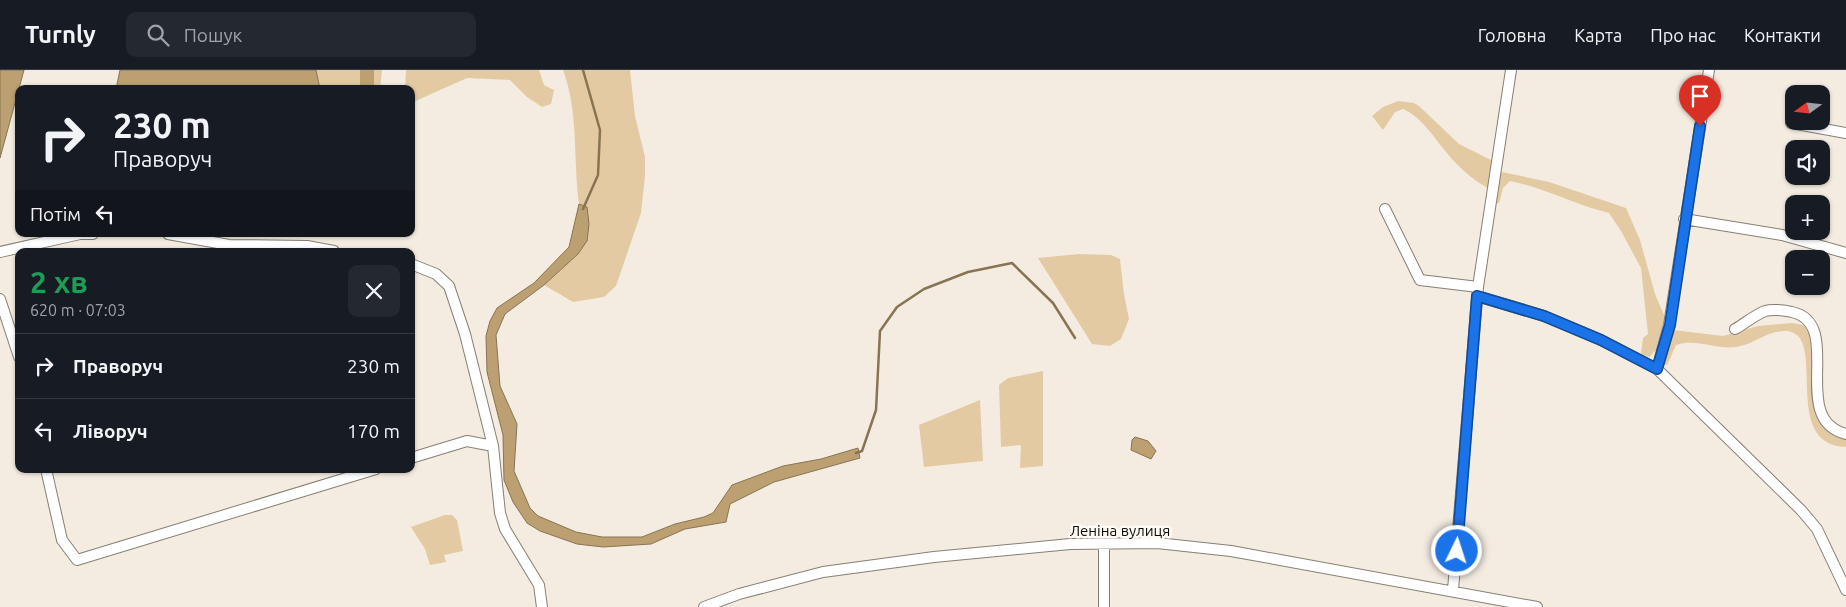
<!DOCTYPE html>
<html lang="uk">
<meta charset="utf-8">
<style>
body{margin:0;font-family:Ubuntu,sans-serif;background:#242831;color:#f1f3f6;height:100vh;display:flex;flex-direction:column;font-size:19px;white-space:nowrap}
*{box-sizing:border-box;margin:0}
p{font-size:16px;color:#9ea1a6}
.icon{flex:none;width:28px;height:28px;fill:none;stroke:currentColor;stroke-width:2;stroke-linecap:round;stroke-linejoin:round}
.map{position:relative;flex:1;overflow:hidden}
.side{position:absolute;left:15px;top:178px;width:400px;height:225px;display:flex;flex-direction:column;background:#171b24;border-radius:10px;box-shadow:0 1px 4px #0004}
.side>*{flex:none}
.hud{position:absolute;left:15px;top:15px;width:400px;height:152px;border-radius:10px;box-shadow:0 1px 4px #0004;background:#171b24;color:#f1f3f6;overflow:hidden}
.needle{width:32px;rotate:255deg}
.buttons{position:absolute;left:1785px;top:15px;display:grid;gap:10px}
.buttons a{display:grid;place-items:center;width:45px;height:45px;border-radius:10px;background:#171b24;box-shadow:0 1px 4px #0004;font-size:25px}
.pin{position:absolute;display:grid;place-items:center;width:42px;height:42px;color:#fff;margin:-51px -21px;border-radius:50% 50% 50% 0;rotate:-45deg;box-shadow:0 0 5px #0007}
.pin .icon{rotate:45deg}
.me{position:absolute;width:55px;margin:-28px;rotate:4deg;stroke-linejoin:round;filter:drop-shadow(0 0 4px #0008)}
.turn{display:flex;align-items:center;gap:18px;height:105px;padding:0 15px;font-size:22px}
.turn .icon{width:65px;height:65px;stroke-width:2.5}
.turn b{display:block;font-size:35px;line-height:42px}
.then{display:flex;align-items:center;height:48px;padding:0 15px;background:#0003;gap:10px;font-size:19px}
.round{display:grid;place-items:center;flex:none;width:52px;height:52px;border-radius:10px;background:#242831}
.head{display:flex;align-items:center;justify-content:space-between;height:85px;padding:0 15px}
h1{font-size:30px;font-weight:700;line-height:38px;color:#1e9e55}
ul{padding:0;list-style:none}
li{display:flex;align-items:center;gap:15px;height:65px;padding:0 15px;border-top:1px solid #363941}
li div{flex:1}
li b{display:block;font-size:19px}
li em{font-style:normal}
header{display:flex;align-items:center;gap:30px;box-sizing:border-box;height:70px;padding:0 25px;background:#171b24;border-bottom:1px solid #363941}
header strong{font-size:24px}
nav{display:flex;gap:28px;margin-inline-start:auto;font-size:18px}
.search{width:350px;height:45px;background:#242831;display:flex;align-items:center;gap:12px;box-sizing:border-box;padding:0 18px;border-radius:10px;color:#9ea1a6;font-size:19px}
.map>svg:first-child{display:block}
.green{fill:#e4caa2}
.water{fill:#bda071;stroke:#887452}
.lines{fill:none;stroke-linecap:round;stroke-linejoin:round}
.stream{stroke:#887452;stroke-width:2.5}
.river{stroke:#bda071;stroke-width:14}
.minor-casing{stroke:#867f74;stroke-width:12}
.minor{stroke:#fff;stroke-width:10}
.route-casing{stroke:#114b97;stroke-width:12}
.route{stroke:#1a73e8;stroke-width:9}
.labels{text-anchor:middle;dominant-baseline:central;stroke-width:5;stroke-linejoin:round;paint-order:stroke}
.street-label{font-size:15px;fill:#0e0c08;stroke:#fffaf3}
</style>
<header>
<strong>Turnly</strong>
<div class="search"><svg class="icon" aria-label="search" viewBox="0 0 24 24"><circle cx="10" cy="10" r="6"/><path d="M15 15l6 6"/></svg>Пошук</div>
<nav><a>Головна</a><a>Карта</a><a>Про нас</a><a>Контакти</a></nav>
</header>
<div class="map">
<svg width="1846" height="537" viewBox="0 0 1846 537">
<rect width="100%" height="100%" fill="#f4ece1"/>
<path class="green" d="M316,0h66l-2,19h-60z
M406,0h133l5,15 10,5 -3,14 -9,3 -15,-10 -17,-17 -43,-2 -56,25v-14h-6z
M563,0h67l5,46 10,41v19l-4,37 -25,73 -12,11 -31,5 -29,-17 20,-18 23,-60 -8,-3c-6,-44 0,-91 -16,-134z
M1398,31l16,2 5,3 40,38 34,17 -5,27c-14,-7 -31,-22 -41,-35 -13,-15 -25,-36 -44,-44l-8,3 -12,18 -11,-14 11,-9z
M1502,102l47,10 77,26 14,32 15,54 12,28 -7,24 -11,11 -8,-3 2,-16 5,-4 -7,-66 -20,-37 -12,-18c-34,-8 -64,-25 -99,-32l-7,7 -4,15h-4l3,-21z
M1079,184l32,1 9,4 4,35 5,25 -8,20 -11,7 -18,-2 -54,-86z
M1792,253l12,2 10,14 3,74 29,24v10c-67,-2 -17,-112 -59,-116 -20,-1 -33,14 -51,16 -20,3 -40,-9 -60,-2l-9,20 -6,-2 8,-30 4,-3 50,6 35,-10z
M1043,301v95l-23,2 1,-23 -20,2 -2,-62 9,-7z
M980,330l3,61 -59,6 -5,-42z
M445,445h7l5,5 6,31 -19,4 2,7 -16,3 -5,-16 -14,-22z"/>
<path class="water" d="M0,0h24l-24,88z
M120,0h196l4,19h-204z
M579,134l8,3 2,17 -2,17 -9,13 -34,31 -39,29 -9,21 4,51 17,38 -3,47 16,37 8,8 38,16 26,5h40l33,-13 29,-7 9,-4 19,-28 51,-19 38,-7 37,-11 2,10 -86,24 -44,22 -4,18 -41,7 -34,15 -48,3 -26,-3 -37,-13 -13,-8 -14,-21 -9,-22 -1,-45 -16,-63 -1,-36 4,-15 7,-13 37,-25 35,-36z
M1135,367l13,4 8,10 -5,8 -20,-9 1,-10z"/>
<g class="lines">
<path class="stream" d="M583,139l15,-34 2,-45 -17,-60
M856,383l6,-2 14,-41 4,-79 17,-24 27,-18 44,-17 44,-9 41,40 22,35"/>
<path class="river" d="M367,0v19"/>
<defs>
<path id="minor" d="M1791,53l55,10
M1385,139l35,71 58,7
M1684,149l98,16 64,18
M168,164l61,11 78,1 27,5
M0,182l80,-18h13
M411,194l25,10 13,12 16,48 28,112 7,67 5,16 34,56 3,22
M1477,226l67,20 57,24 56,29 144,141 16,19 29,61
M0,229l19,58
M1735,259c9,-5 20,-14 30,-18 7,-2 19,-1 27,1 54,12 -5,107 54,122
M1657,299l12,-44 40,-255
M411,388l56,-17 26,5
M46,399l16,71 15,20 299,-91
M1453,520l25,-303 33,-217
M704,537l35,-13 84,-22 111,-15 136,-13 87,-1 74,8 306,56
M1104,537v-63"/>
</defs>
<use href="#minor" class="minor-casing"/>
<use href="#minor" class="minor"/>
</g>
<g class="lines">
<defs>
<path id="route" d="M1457,481l20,-255 67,20 57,24 56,29 13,-44 30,-199"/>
</defs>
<use href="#route" class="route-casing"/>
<use href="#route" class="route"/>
</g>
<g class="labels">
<g class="street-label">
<text x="1120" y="460">Леніна вулиця</text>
</g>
</g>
</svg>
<div class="buttons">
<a><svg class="needle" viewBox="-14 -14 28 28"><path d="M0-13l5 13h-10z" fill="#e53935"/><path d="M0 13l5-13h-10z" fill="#9ea1a6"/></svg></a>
<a><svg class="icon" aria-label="sound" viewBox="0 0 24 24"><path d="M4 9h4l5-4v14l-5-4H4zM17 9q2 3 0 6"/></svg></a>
<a>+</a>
<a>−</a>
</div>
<div class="pin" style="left:1700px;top:56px;background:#d93025"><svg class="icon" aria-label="arrive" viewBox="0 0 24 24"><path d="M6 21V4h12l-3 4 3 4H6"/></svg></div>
<svg class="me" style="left:1457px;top:481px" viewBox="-20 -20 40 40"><circle r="17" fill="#1a73e8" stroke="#fff" stroke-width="3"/><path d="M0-11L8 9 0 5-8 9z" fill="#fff"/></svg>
<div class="hud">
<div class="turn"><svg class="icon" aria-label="right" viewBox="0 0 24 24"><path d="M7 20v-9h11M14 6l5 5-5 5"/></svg><div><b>230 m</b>Праворуч</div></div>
<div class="then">Потім<svg class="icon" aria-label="left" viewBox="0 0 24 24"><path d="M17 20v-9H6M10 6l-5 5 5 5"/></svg></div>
</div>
<section class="side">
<div class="head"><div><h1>2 хв</h1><p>620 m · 07:03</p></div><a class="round"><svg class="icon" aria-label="close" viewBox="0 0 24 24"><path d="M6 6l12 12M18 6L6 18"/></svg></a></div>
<ul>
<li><svg class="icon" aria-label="right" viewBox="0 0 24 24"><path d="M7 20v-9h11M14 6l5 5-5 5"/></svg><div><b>Праворуч</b></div><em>230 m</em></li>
<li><svg class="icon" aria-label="left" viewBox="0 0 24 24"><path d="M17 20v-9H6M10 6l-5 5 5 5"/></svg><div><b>Ліворуч</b></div><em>170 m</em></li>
</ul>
</section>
</div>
